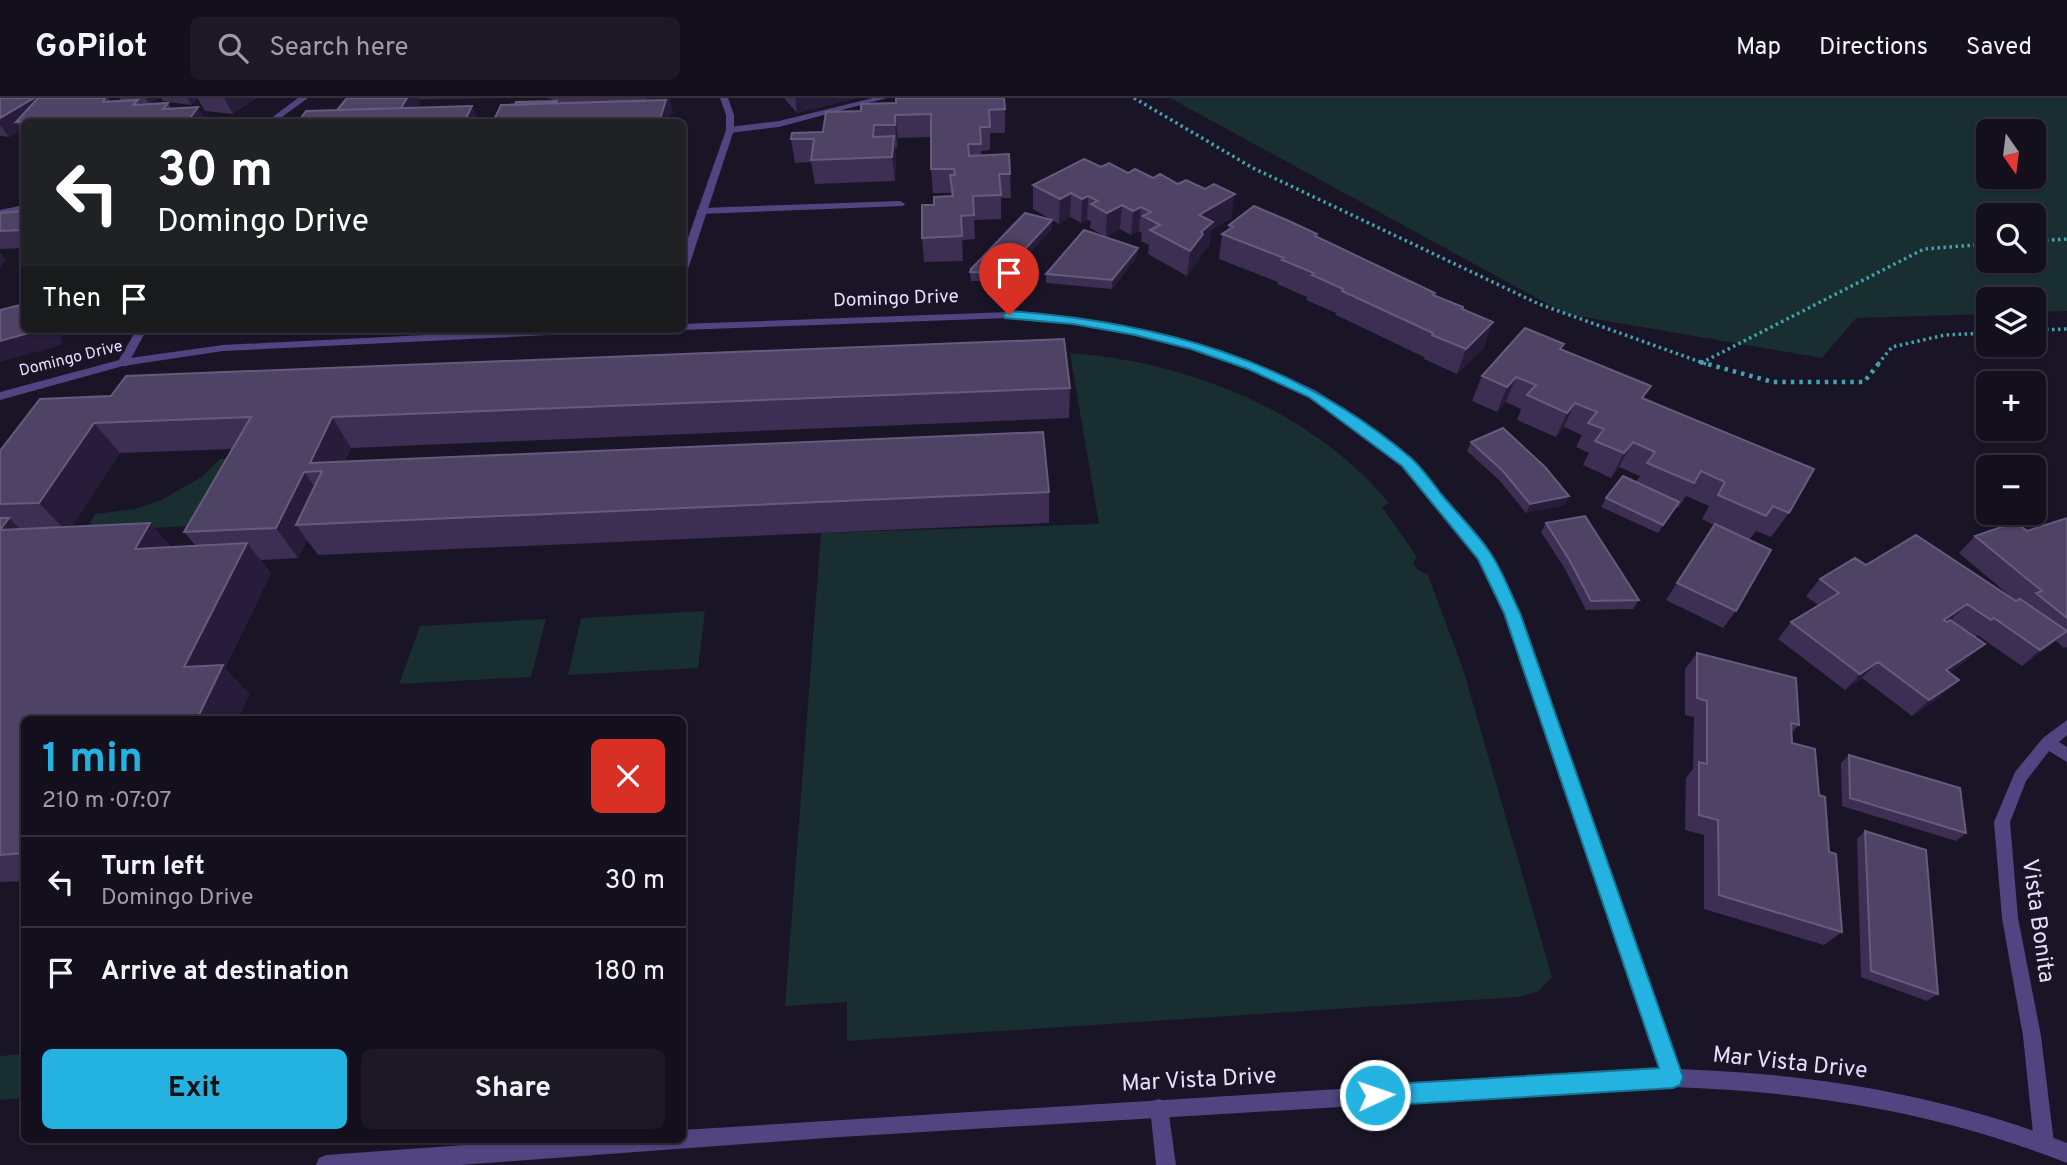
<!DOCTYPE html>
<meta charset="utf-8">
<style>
body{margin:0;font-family:Overpass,sans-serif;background:#1d1826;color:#f1f3f6;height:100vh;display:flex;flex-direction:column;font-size:26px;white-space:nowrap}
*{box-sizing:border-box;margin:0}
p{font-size:23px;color:#9d9ca4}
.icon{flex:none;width:38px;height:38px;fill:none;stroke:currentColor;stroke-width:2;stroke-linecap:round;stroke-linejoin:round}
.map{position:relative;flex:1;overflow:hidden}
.sheet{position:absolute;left:21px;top:618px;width:665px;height:427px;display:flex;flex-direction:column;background:#140f1d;border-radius:10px;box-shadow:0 2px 5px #0004,0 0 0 2px #332f3b}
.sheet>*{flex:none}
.banner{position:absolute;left:21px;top:21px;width:665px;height:214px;border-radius:10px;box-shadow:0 2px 5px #0004,0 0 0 2px #332f3b;background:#202124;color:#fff;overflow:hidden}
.needle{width:46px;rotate:166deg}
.buttons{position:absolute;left:1976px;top:21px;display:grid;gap:14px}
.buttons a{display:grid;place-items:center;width:70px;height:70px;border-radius:10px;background:#140f1d;box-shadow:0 2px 5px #0004,0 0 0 2px #332f3b;font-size:35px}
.pin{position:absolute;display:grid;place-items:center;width:60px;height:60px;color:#fff;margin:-72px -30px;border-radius:50% 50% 50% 0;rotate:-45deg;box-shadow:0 0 7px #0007}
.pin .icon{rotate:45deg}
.me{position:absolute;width:77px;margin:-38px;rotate:87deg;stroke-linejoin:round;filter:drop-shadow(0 0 5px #0008)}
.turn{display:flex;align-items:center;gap:24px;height:147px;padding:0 21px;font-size:32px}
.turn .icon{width:91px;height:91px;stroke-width:2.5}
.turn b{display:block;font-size:49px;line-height:60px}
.then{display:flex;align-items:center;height:66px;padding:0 21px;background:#0003;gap:14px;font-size:26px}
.round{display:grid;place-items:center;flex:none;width:74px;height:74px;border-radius:10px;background:#1d1826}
.head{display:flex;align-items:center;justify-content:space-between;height:119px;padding:0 21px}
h1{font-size:42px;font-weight:700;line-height:52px;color:#24b3e1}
.action{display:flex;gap:14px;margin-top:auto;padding:14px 21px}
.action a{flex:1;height:80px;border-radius:10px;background:#24b3e1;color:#111;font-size:28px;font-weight:700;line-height:80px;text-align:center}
.action a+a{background:#1d1826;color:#f1f3f6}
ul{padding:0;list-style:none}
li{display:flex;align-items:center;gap:21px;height:91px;padding:0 21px;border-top:2px solid #332f3b}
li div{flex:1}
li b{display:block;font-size:26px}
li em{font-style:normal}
header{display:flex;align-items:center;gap:42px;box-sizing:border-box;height:98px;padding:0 35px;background:#140f1d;border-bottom:2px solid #332f3b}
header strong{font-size:33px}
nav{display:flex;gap:38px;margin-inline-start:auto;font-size:24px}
.search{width:490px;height:63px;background:#1d1826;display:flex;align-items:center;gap:18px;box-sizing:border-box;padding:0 24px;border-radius:10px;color:#9d9ca4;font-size:26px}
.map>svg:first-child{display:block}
.green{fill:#182e31;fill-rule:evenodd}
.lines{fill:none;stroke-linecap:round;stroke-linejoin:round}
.path-far1{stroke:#41a3ac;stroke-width:3.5;stroke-dasharray:2.5 3.5;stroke-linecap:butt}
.path{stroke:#41a3ac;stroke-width:4.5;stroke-dasharray:3.5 5;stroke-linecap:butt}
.service{fill:#504580;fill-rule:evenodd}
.minor{fill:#504580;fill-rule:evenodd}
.tertiary{fill:#504580;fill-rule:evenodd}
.wall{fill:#3c2f53;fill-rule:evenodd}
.shaded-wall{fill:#271c3a}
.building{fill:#4e4265;stroke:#665b7c;stroke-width:2}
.route{fill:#24b3e1;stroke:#177492;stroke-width:2}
.labels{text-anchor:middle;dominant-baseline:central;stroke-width:7;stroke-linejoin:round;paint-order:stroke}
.far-street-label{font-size:16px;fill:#e6dffb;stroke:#1a1427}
.street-label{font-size:19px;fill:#e6dffb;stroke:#1a1427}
.near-street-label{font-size:23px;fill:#e6dffb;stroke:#1a1427}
</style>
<header>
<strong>GoPilot</strong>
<div class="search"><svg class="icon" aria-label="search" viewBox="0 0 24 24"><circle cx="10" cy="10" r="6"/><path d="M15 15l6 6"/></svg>Search here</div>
<nav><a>Map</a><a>Directions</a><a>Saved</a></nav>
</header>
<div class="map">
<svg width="2067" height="1067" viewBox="0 0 2067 1067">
<rect width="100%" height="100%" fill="#1a1427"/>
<path class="green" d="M1170,0h897v213l-33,1v-13h-46v15l-132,4 -34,40 -256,-44zM2034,33v46h-46v-46zM2034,117v46h-46v-46z
M1070,255c118,9 242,57 319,150l-7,4 35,50 -4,6 5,7 10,5 35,94 89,308 -13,14 -21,6 -671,44v-39l-62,4 36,-473 278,-9z
M266,358l-48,88 -25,-18 -107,5 9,-17 40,-5 26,-9 41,-23 18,-18z
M705,513l-7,57 -130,7 13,-57z
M546,521l-15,58 -132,7 21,-58z
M24,956v44l-24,2v-44z"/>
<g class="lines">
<path class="path-far1" d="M1134,0l119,70 286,136 167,60
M2034,143l33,-2
M2034,232l33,-1
M1701,265l223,-114 64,-5
M1878,266l14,-17 53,-12 43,-2"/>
<path class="path" d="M1700,264l73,20h91l16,-20"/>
<path class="service" d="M873,0h14l-108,29 -49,6 -4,-3 4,-3 49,-6z
M189,17l37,4 4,3 -44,-2 -1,-2z
M900,103l5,3 -2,2 -202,8 -5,-3 5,-3z
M24,107v6l-24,5v-6z
M1159,1001l7,2 2,7 8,57h-20l-6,-57 2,-7z"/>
<path class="minor" d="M298,0h10l-33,24h-9z
M720,0h8l6,17v15l-47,142 -5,3v-20l44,-125v-15z
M137,231h10l-20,37h-8l-2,-3z
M2067,622v15l-8,7 8,5v15l-18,-11 -23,30 -16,41 8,96 23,118 13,107 -3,7 -7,3 -7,-3 -3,-7 -11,-107 -21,-118 -8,-96 21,-50 28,-34z"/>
<path class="tertiary" d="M1009,214l64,5 62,11 65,16 57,20 60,27 94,68 78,94 30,60 160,456c136,5 261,25 388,74v20c-129,-51 -256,-71 -394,-76l-833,50 -380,28h-144l3,-7 7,-3 224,-16h132v-9l979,-61 -156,-456 -26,-54 -76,-94 -94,-68 -60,-27 -57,-21 -57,-15 -62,-11 -64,-5 -327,12 -4,-1h4v-5z
M543,231h74l-5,3 -389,19 -100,15 -123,34v-8l123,-33 100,-14z"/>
</g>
<path class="wall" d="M0,0h108l2,3 13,-1h-3l-1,-2h39l-9,6 -10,-1 2,2 27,-2 3,5 36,14h-183v11l-3,-4 -12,8 -9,-1z
M161,0h95l-23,16 -28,-3 -7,-12 -7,6 -28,-4z
M347,0h159l-88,1 2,4 -2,4 54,-1 7,16h-181l39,-12z
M546,0h123l4,16 -4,1 2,7h-178l64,-21v2h7z
M784,0h73l-60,15z
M896,5l109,6v24h-15v17l-9,1v4l29,19 1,24h-10v21l-27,1 1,19 -13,1 1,21 -39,1 -2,-24 12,-33 17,-9v-3h-18l-2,-24v-32l-33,1 -1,10 -2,1 1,11 -1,21 -80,3 -4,-22 -16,1 -4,-24 32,-7 38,-21z
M1101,69l52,11 78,40 -19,12 -3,16 -8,8 -1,4 -13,18 -39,-22 1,-9 -8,-4 1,-8 -3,-2 -8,4 -11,-6 -14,8 -16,-9 1,-7 -4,-1 -6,3 -11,-6 -11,7 -26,-15v-24z
M24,113v37l-24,1v-36z
M1229,127l88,12 118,56 -1,2 29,14 21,38 -27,27 -33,-15v-2l-88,-42v-2l-30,-13 1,-3 -30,-13 1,-2 -59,-23 3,-25 6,-4z
M1052,131l-41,44 -1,9 -39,-1 -1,-9z
M1137,159l-25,32 -66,-6v-9z
M1562,252l82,49 145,114 -18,24 -15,-6 -7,9 -13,71 -13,17 -57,-28 48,-75 -12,-6 7,-13 -23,-10 -8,12 -2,-1 -18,26 -57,-26 5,-9 30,-16 4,-6 -21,-9 -8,11 -28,-13 6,-12 -13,-6 6,-12 -18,-8 -8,10 -39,-17 4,-11 -15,-7 -9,10 -25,-11 10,-25z
M1070,290l-1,30 -718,30 -6,13 704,31v31l-731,32 -11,-15 -9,18 -37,2 10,13 -46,95 24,26 -11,25h-214v162l-24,1v-431l40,-52zM232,351l-48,83 12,14 -25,1 -21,-24 -79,4 49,-74z
M1471,344l94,63 -39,8 -27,-33 -32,-29z
M2067,420v129l-3,1 -8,-7 -34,25 -45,-31 -2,2 -8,23 -18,13 -8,23 -29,20 -50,-38 -17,12 -67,-51 13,-17 27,-17 -12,-9 14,-17 46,-14 150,36 -57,-48 16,-17 52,-5z
M1546,425l93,77 -6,9 -47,1 -21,-41 -24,-37z
M1697,555l102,72 -8,8 1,10 27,52 10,57 13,80 -18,13 -120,-36v-74l-19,-5 1,-52 7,-9 1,-52 -9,-2v-46z
M1849,657l117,78 -10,8 -114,-35 -1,-43z
M1865,733l73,163 -11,7 -66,-24 -4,-138z"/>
<path class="shaded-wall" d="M34,0h10l-28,24 5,7 -12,8 -9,-12v-7z
M146,0h12l-9,6z
M187,0h10l1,1 -7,6z
M224,0h32l-23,16z
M407,0h11l2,5 -11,19 -9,-12z
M646,0h23l4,16 -4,1 2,7h-12l-7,-3z
M795,0h62l-60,15z
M472,8l7,16h-15z
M198,9l9,15h-20z
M895,17l3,23 -1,10 -2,-23z
M894,38l2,24 -1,21 -3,-24z
M1071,95l-1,24 -11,7 1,-25z
M1235,96l-4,24 -19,12 -3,16 -8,8 -1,4 -13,18 3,-25 9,-36z
M1088,98l-1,24 -6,3 1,-24z
M1122,107l-2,24 -14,8 1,-24z
M1141,109l-2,24 -8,4 2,-24z
M1052,122v9l-41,44 -1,9 1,-18z
M1138,150l-1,9 -25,32v-9z
M0,154l6,7 -6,9z
M1493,224l-9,25 -27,27 9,-25z
M43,231h17l2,16 -62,17v-21z
M1516,279l-10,25 -9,10 10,-25z
M1575,305l-11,24 -8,10 11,-24z
M332,319l19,31 -18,39 -11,-16 -12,-8z
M94,325l26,30 -52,80 -29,-30z
M1633,344l-14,25 -8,11 13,-25z
M304,374l21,30 -29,23 11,15 -9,18 -22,-30z
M1569,398l-4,9 -39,8 4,-9z
M9,420l30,30 -39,-18z
M150,425l26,30 -41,-4z
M247,445l24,30 -46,95 24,26 -11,25h-41l-13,-52z
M1967,506l-17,17 -23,15 17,-16z
M2067,533l-18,16 -27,19 18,-16z
M1985,546l-18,16 -38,27 17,-17z
M1878,564l-16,16 -17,12 15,-16z
M1959,582l-18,16 -29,20 17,-16z"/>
<path class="building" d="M0,0h34l-34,20z
M38,0h67l-2,4 35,-2 -5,5 35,-2 -5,6 35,-2 -11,15h-137l2,-3 -36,3z
M347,0h60l-6,10 -64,2z
M896,0h108l1,11 -16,1 1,17h-10l1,17h-13l1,12 40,-2 1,20h-11l2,21 -28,1 1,19 -13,1 1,20 -40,2v-33h12v-8l19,-1 -3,-21h5l-1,-6h-23v-55l-36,1v10h-21l-1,12 21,-1 -2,21 -81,3 3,-21h-23l1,-6 31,-1 3,-20 35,-1v-7l35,-1z
M666,2l-7,22h-166l8,-17z
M557,3l-1,2 -41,2 1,-3z
M472,8l-8,16h-166l8,-11z
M1084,61l17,8 8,-4 19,10 7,-4 18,9 7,-4 18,10 8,-4 19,9 9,-5 21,10 -36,21 14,7 -12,10 2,2 -13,17 -40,-21 10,-5 -17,-9 8,-4 -10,-5 -8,4 -11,-6 -15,8 -16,-9 7,-3 -10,-5 -6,3 -11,-6 -11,6 -27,-14z
M1254,108l35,15 28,13 -2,2 120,57 -2,2 30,12 -1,2 31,13 -27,27 -34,-14 1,-2 -91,-42 1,-2 -31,-14 2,-2 -32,-13 2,-2 -62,-24 11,-7 -4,-2z
M24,113v19l-24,1v-18z
M1025,115l27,7 -41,44 -1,9 -40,-1 1,-3z
M1084,132l54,18 -26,32 -66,-6z
M24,206v25h19l-43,12v-31z
M1525,230l39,16 -4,5 91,37 -9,12 172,71 -25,44 -16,-7 -7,10 -48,-21 7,-13 -24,-11 -7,12 -47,-20 8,-11 -22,-10 -9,11 -29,-12 9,-12 -16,-6 9,-11 -22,-9 -8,10 -40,-18 9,-10 -20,-8 -9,10 -25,-11z
M1064,241l6,49 -738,29 -22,46 733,-31 6,60 -753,33 26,-54 -18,1 -28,56 -92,4 67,-115 -157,6 -55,80 -39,1v-53l40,-52 71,-3 15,-20z
M1503,330l42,39 24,29 -39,8 -27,-33 -32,-29z
M1623,378l56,26 -16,23 -57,-27z
M1585,418l54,84 -48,1 -21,-40 -24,-38z
M0,420h9l-9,12 150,-7 -15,26 112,-6 -63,124 39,-2 -26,54h-173v134l-24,2z
M2067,420v100l-31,-25 6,-2 -67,-55 41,-14 11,9z
M1715,426l56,26 -35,61 -59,-28z
M1916,437l100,66 4,-2 47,32 -27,19 -46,-32 -3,2 -24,-16 -23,16 3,2 3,-2 35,24 -39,26 13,10 -30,20 -51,-38 -18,12 -69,-52 48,-29 -19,-14 35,-21 11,7z
M1697,555l99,25 3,47 -8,-2 1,20 23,6 4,46 6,2 4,55 7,2 6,78 -123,-37 -1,-75 -19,-5v-53l8,2v-63l-10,-3z
M1849,657l111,33 6,45 -116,-35z
M1865,733l61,19 12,144 -67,-23z"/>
<path class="route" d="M1009,213c148,11 286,48 402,147 11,10 21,24 30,36 16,19 34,37 48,57 13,18 21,42 31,62l163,464 -3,8 -7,3 -298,18 -7,-3 -3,-8 3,-7 7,-3 284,-17 -155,-455 -26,-54 -76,-93 -93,-69 -61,-28 -57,-20 -56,-14 -62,-11 -68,-6 -2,-3z"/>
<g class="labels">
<g class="far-street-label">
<text transform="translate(71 261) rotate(-14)">Domingo Drive</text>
</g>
<g class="street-label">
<text transform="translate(896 201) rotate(-2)">Domingo Drive</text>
</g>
<g class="near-street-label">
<text transform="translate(2037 823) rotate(82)">Vista Bonita</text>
<text transform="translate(1790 966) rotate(6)">Mar Vista Drive</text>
<text transform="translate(1199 983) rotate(-3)">Mar Vista Drive</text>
</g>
</g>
</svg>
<div class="buttons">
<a><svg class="needle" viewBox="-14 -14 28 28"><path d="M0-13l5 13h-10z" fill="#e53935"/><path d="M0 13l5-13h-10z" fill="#9d9ca4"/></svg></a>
<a><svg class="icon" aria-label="search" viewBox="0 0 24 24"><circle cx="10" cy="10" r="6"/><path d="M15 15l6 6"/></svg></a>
<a><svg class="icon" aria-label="layers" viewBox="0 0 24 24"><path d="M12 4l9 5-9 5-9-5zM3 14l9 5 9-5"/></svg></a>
<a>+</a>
<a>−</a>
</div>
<div class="pin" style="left:1009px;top:217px;background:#d93025"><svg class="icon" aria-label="arrive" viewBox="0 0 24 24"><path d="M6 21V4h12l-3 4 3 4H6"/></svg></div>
<svg class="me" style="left:1375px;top:997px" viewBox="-20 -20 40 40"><circle r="17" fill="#24b3e1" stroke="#fff" stroke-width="3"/><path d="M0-11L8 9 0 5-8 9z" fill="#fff"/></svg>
<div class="banner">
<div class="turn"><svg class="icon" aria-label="left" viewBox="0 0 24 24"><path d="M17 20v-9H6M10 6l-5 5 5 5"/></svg><div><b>30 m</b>Domingo Drive</div></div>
<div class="then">Then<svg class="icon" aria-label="arrive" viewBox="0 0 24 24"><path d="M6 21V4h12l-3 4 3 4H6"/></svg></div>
</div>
<section class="sheet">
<div class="head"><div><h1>1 min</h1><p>210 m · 07:07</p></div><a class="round" style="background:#d93025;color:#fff"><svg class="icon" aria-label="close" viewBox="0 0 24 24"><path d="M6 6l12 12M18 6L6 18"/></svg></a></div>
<ul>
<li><svg class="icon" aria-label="left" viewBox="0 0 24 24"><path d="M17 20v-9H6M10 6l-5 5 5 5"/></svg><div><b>Turn left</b><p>Domingo Drive</p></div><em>30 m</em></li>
<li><svg class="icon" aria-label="arrive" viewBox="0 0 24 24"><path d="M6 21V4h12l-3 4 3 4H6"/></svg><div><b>Arrive at destination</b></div><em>180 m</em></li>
</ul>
<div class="action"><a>Exit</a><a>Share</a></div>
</section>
</div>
